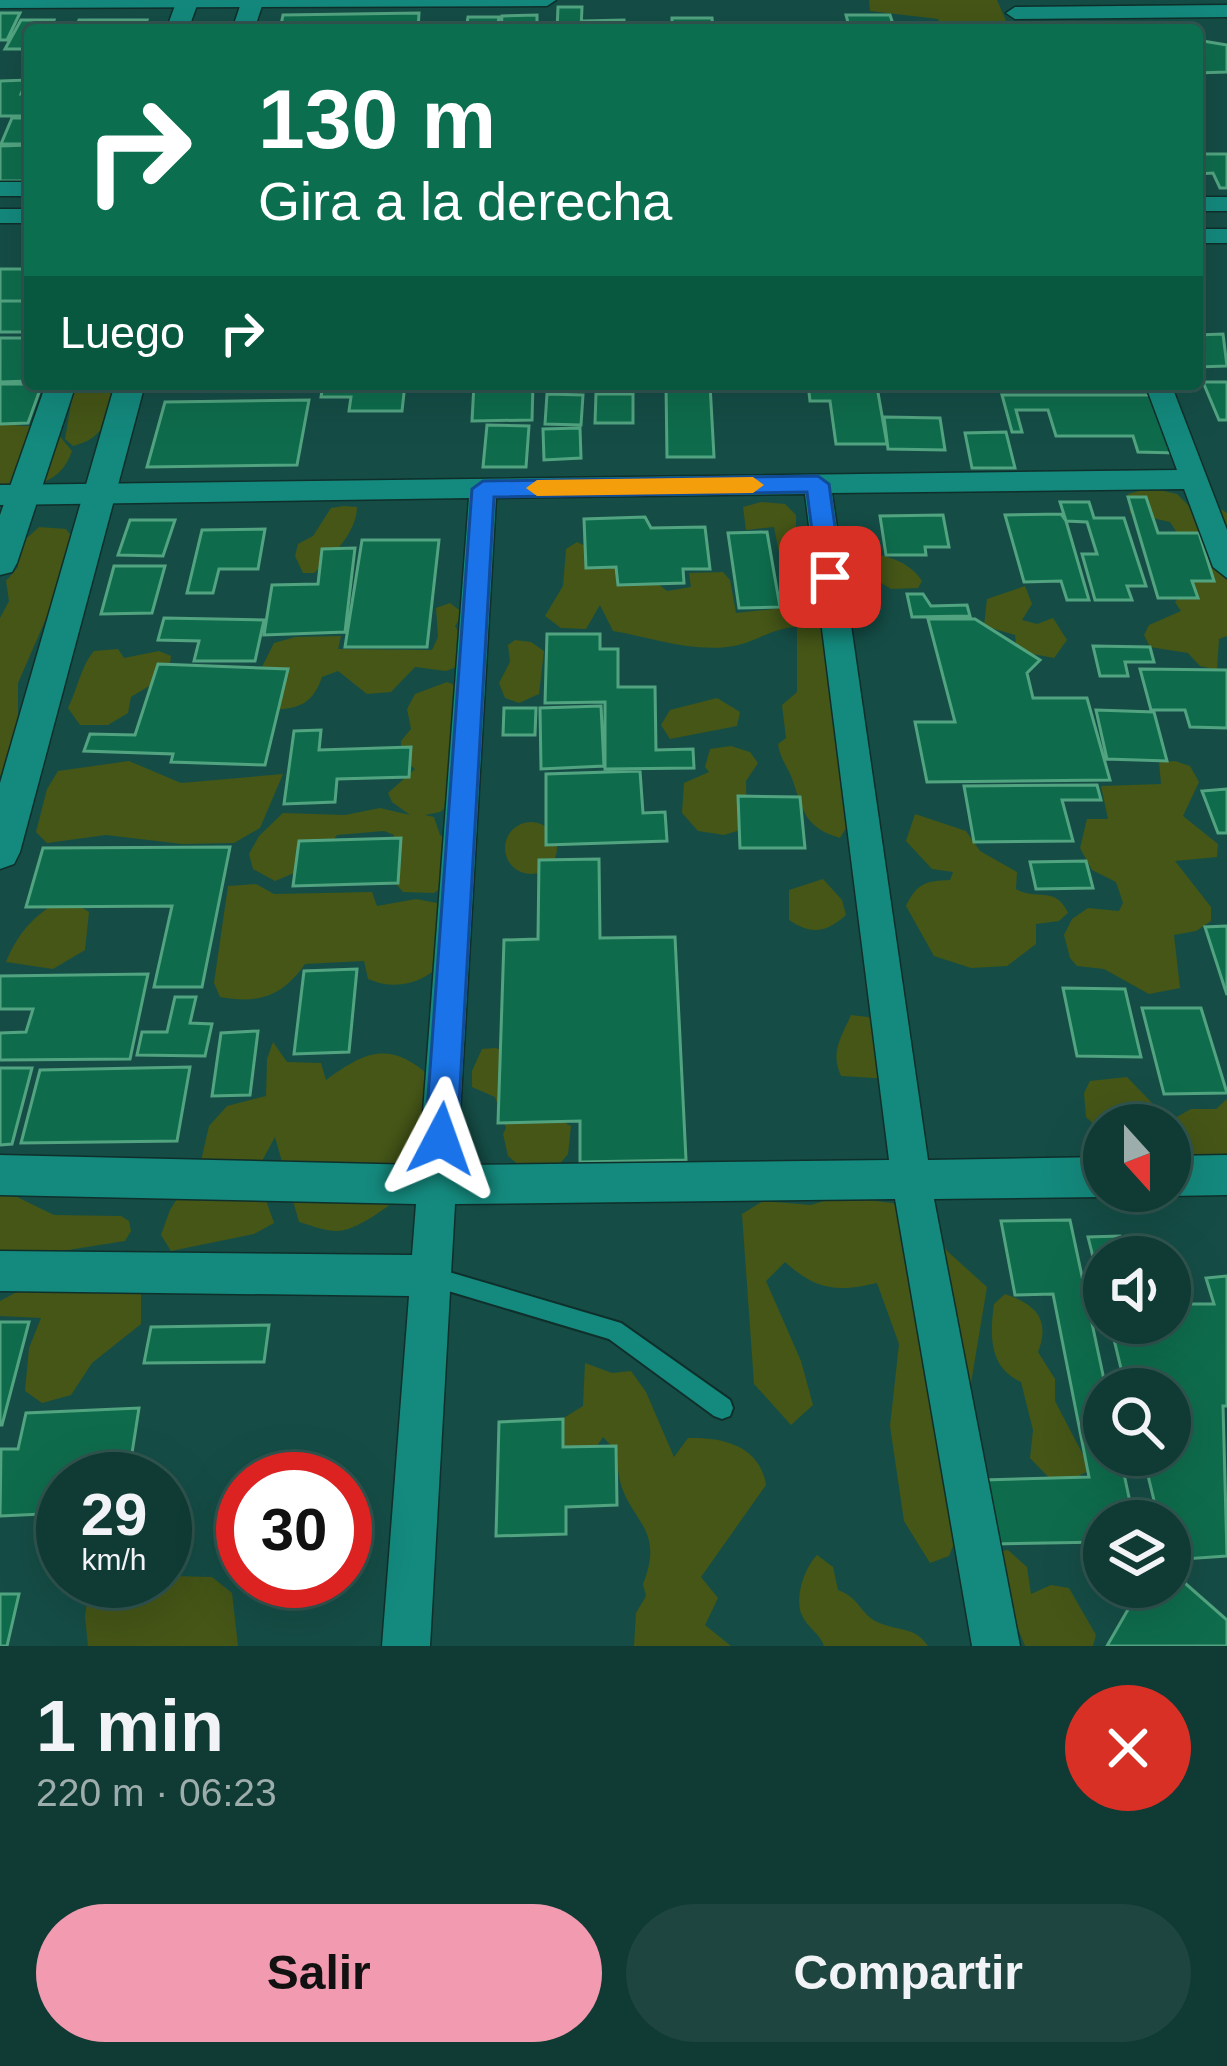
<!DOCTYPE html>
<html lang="es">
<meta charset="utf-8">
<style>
body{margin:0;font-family:Helvetica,sans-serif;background:#1e4540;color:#f1f3f6;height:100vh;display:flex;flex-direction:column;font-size:45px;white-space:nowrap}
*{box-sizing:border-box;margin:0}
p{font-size:39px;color:#9cadac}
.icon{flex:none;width:66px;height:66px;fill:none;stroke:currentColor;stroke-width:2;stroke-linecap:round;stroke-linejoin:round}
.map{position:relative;height:1646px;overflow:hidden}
.drawer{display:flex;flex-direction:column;background:#103a34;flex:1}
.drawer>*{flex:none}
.hud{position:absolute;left:24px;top:24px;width:1179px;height:366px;border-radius:12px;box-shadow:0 12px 48px #0002,0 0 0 3px #30544f;background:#0b6e4f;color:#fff;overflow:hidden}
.needle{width:78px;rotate:159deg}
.fabs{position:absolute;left:1083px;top:1104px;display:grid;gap:24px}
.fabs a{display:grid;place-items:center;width:108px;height:108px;border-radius:50%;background:#103a34;box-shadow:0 12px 48px #0002,0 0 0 3px #30544f;font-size:60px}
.speed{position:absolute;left:36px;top:1452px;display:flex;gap:24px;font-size:60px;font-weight:700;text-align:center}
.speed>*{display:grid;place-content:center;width:156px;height:156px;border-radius:50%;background:#103a34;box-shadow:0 12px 48px #0002,0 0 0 3px #30544f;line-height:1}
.speed small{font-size:30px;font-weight:400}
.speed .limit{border:18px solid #d22;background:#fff;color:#111}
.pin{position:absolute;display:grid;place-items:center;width:102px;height:102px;color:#fff;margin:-51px;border-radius:24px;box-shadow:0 6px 18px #0006}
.me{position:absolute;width:132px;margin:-66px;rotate:4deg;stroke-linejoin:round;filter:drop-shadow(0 0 9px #0008)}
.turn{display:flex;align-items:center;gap:42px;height:252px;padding:0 36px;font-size:54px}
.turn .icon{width:156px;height:156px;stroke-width:2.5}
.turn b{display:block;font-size:84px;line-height:102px}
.then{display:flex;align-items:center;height:114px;padding:0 36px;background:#0003;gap:24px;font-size:45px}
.round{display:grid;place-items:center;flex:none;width:126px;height:126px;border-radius:63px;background:#1e4540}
.head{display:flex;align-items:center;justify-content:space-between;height:204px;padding:0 36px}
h1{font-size:72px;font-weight:800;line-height:90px}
.button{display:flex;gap:24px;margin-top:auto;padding:24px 36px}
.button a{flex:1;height:138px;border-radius:72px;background:#f29ab0;color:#111;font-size:48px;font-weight:800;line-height:138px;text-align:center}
.button a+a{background:#1e4540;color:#f1f3f6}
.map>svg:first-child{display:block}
.green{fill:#455617}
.building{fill:#0e6c4c;stroke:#52a481;stroke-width:3}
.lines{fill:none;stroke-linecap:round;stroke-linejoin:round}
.service-casing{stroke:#0f2f2b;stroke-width:4}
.minor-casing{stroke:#0f2f2b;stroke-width:3}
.tertiary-casing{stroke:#0f2f2b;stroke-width:3}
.service{fill:#14897d;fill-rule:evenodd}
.minor{fill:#14897d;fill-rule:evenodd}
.tertiary{fill:#14897d;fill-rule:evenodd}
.route{fill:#1a73e8;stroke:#114b97;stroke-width:3}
.slow{fill:#f59e0b}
</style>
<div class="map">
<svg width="1227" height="1646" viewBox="0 0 1227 1646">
<rect width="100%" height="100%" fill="#154d46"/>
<path class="green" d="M869,0h128l13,30h-67l-5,-11 -68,-8z
M68,384h48c-6,30 -9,54 -43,62l-8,-7 6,-35z
M0,424l53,4 19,23c-11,33 -40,37 -72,38z
M1150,488l27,6 15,15 20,-5 15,9v123l-8,3 -2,31 -17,-4 -12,-13 -38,-6 -6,-12 5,-10 32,-14 -6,-9 13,-14 -5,-46 -13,-20 -40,-9 -2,-19z
M761,502l24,2 11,11v20l41,10 3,18c-18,11 -33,29 -52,35l-14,-71 -28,3 -3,-23z
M344,506l13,1c0,25 -25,50 -43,66h-11l-8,-17 3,-12 15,-8 18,-28z
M39,527l27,2 12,16 -60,138v49l-18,45v-159l9,-17 -3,-20 12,-14v-21z
M577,542l67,31 23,18 24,-4 -2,-14 34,-1 7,8 6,33 48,-5 -2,-8 18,2 25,-14 24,235 -9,15c-34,-10 -37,-26 -47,-57 -5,-14 -13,-22 -15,-37l8,-6 -4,-33 15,-13v-65c-25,1 -39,14 -63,19 -41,7 -81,-8 -121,-15l-13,-26 -14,24 -25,-1 -16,-12 18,-30 3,-37z
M859,553c23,0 51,8 63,28l-4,7 -27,1 -15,-9 -12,5 -13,-21z
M1025,586l7,18 -10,16 15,4 16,-6 14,22 -13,18 -37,-7 -2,-16 -31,-9 3,-27z
M450,603l13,10 -8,13 9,15 1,23 -19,7 -31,-4 -24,25 -24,2 -29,-23 -16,6c-10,29 -25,32 -54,33l-9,-37 15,-30 21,-6 46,-1 -3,13 94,1 6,-13 -2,-29z
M515,640l16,2 13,9 -5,43 -20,9 -14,-5 -6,-15 11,-21 -2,-17z
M118,649l6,9 35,-7 12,5 -2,18 -38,23 -3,16 -20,12h-28l-12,-17c9,-18 14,-44 26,-57z
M447,682l18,7 2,14 -15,18 10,12 -3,64 -19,15 -15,3 9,2 6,18 16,9 -3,36 -19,13 -31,-1 -17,-20 8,-37 -10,-4 -47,4 -21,29 -41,17 -22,-12 -4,-15 10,-18 24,-23 62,2 35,-7 30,7 -18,-13 -4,-9 27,-24 -14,-11v-17l10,-12 -4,-20 8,-15z
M717,698l23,14 -3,14 -67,13 -9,-14 9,-15z
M731,746l19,6 8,11 -12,18 1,47 -23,7 -26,-4 -16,-18 2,-30 25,-11 -4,-5 5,-18z
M129,761l52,22 102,-9 -23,54 -26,15 -52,1 -76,-9 -59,8 -11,-11 11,-43 11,-18z
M1175,761l15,5 9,16 -16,34 35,28 -1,13 -42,4 36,46v14l-15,10 -22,4 6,53 -31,6 -45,-25 -27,-3 -7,-8 -6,-23 8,-16 16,-11 31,3 4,-8 -7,-21 -24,-12 -12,-22 7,-29h21l-7,-33 60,-2 -2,-22z
M915,814l51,17 14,20 37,21 -1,17c20,12 40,-4 52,24l-9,8 -23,3v20l-29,22 -36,2 -37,-12 -28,-50c11,-23 20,-25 44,-26l3,-8 -21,-3 -26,-28z
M505 848a26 26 0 1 1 52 0a26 26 0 1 1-52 0Z
M823,879l19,21 4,15c-20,18 -35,20 -57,5v-30z
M256,884l18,10 98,-2 5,14 39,-7 21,4 8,15 1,42c-21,22 -48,32 -78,19l-4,-18 -59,3c-23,33 -47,40 -85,33l-6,-14 14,-97z
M65,897l24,15 -4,38 -32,19 -47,-7c14,-33 29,-47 59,-65z
M851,1015l25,3 14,61 -49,-3c-11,-24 0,-38 10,-61z
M273,1042l14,20 34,1 5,17c41,-30 64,-39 105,-3l9,89c-26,18 -76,66 -104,65 -11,0 -26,-6 -37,-9l-24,-85 -19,35 18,51 -20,11 -83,17 -10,-16 9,-25 31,-49 8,-35 18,-20 39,-10 1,-37z
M495,1048l19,5 35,61 22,12 -3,28 -10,12h-38l-12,-10 -5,-22 3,-6 -11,-31 -23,-10v-16l10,-22z
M1127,1077l27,28 -2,20h-48l-2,7 -16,-15 -2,-24 6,-12z
M1227,1099v57h-36l-25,-33 25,-14h25z
M0,1195l17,2 37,18 67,1 8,5 2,10 -6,10 -70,11 -55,17z
M840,1196l58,8 37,23 12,24 40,36 -22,132 3,90 -19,47 -19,7 -26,-42 -14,-95 9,-82 -22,-61c-39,9 -60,8 -92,-21l-19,19 35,80 12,44 -22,20 -37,-41 -12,-170 21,-13 48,4z
M91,1269l4,24h46v31l-49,39 -21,32 -29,8 -17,-12 4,-43 12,-30 -41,-2v-15l54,-29z
M1005,1294c30,10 46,25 33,58l17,27v22l36,69 -34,16 -27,-28 3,-28 -12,-48c-33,-15 -31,-48 -27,-78z
M585,1363l27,10 19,-2 15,21 28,65 14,-19c36,-1 72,8 78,47l-65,92 17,21 -13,27 26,21h-97l2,-33 10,-17 -3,-12c27,-66 -30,-65 -25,-131l-15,-16 -14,21 -37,-10 10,-29 21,-13z
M1008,1550l19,17 4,27 20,-9 18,3 27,47 -3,11h-68l-38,-93z
M817,1555l16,12 5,23c20,7 22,22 37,31 21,11 39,4 53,25h-104c-4,-13 -19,-20 -23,-33 -6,-17 4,-46 16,-58z
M165,1558l7,18 40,1 20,16 6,53h-150l-3,-30 5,-35h75z"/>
<path class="building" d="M558,7h24l-1,23h-24z
M0,13h20l-13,27h-7z
M419,13l-1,17h-138l3,-15z
M537,15v15h-36l1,-14z
M846,15h44l5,15h-45z
M468,17h31l-2,13h-31z
M672,18h40l1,12h-41z
M21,20h33l-4,10h-20v19h-25z
M79,20h68l-3,10h-69z
M624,20l1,10h-40l-1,-9z
M1197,40l30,5v27l-30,1z
M27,80l-6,14h9l-4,22h-26v-35z
M12,118h18v26h-29z
M30,145v36h-30v-35z
M1197,154h30v34h-7l-7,-15 -16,1z
M0,269h30v32h-30z
M0,301h30v31h-30z
M1223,334l4,32 -30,1v-32z
M0,338h30v43l-30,1z
M1203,382h24v38h-8z
M0,384h42l-14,39 -28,1z
M323,384h82l-3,27h-53l2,-14h-30z
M474,384h59l-1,36 -60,1z
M666,384h44l4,73h-47z
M808,384l69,3 10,57h-51l-6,-43h-20z
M547,394l36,1 -2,30 -36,-1z
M596,394h37v29h-38z
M1002,395h152l22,58 -38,-1 -5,-16h-77l-8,-26h-32l6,22h-10z
M309,400l-12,65 -150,2 18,-65z
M884,417l56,1 5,32 -57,-1z
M487,425l42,1 -3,41h-43z
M580,428l1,30 -37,2 -1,-31z
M1006,432l9,36h-43l-7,-35z
M1128,497h18l12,36h41l15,48h-22l6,17h-40z
M1060,502h29l5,16h30l22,68h-19l5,14h-37l-13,-46h15l-10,-32 -21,-1z
M1061,514l5,7 23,79h-22l-6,-19 -37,1 -19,-67z
M943,515l6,32h-24l1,8h-40l-6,-39z
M645,517l6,11 54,-1 5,42h-27l1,14 -66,2 -2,-18 -30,1 -2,-49z
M130,520h45l-12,36 -45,-1z
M265,529l-7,40h-39l-6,24h-26l15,-63z
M767,532l13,75 -41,1 -11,-75z
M362,540h77l-12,107h-82z
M355,548l-10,84 -81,3 8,-50 46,-1 4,-35z
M114,566h51l-13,47 -51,1z
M907,594h16l8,12 36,-1 3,11 -58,1z
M164,618l100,2 -9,41h-61l5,-20 -41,-1z
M928,619h47l65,41 -13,13 6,25h54l23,82 -183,2 -12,-60h40z
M547,634h53v15h18v38h37l1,63 37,-1 1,19 -89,1v-67l-60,1z
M1093,646l57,1 4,15h-29l3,14h-28z
M158,664l130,5 -23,96 -94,-3 2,-8 -89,-3 6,-17 45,1z
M1140,669l87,1v58l-37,-1 -5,-17h-34z
M601,706l3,60 -63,3 -1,-61z
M504,708h32l-1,27h-32z
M1096,710l58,2 13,49 -60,-2z
M321,730l-2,20 92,-3 -2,30 -72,2 -2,23 -51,2 10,-73z
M640,771l3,42 22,-1 2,29 -121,4v-71z
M1097,785l4,15h-39l11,41 -99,1 -10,-56z
M1227,789v44h-9l-16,-42z
M738,796l62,1 5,51h-65z
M401,838l-3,45 -105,3 6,-45z
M230,847l-28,140h-48l18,-81 -146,1 17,-59z
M599,859l1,79 75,-1 11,223 -106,2v-41l-82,2 6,-183 34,-1 1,-79z
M1086,861l7,27 -57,1 -6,-27z
M1227,926v69l-22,-68z
M357,969l-8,83 -55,2 10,-83z
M148,974l-18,85 -130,1v-27l26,-1 7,-23h-33v-33z
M1063,988l62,1 16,68 -64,-1z
M175,997h21l-6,26 22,1 -7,32 -68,-1 5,-23h25z
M1142,1008h59l26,85 -63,1z
M258,1031l-8,64 -38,1 9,-63z
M190,1067l-13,74 -156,2 19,-73z
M0,1068h32l-20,76 -12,1z
M1070,1220l36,169 -2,66h16l14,66h-30v21l-110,2 -10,-64 105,-3 -36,-183 -38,1 -14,-74z
M1120,1236l6,21h-22v43l-16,-63z
M1227,1276v130h-4l4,150 -57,4v-39h-11l-16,-66h27v-66h-44l-16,-66h60v-19h44l-8,-26z
M0,1322h29l-27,103h-2z
M269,1325l-5,37 -120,1 7,-36z
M139,1408l-11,71h-65v34l-63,3 1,-67h17l8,-36z
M563,1419v28l53,-1 1,59 -51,2v27l-70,2 3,-114z
M1170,1570l57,50v26h-120l34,-59h29z
M0,1594h19l-12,52h-7z"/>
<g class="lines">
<defs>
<path id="service" d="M432,1267l189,56 109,77 3,8 -3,8 -8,3 -8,-3 -105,-77 -184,-55 -3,-7 3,-7z"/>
<path id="minor" d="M0,0h556l-9,6 -547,2z
M1227,5v12l-212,2 -9,-6 9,-6z
M0,182h30v14h-30z
M1197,197h30v14h-30z
M0,209h30v14h-30z
M1197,229h30v14h-30z
M1145,384h26l56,146v48l-14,-11 -29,-78 -352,4 96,667 176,-3v34h13l-13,6 -170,2 86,447h-48l-77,-447 -440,5 -25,442h-48l27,-350 -409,-5v-40l412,4 4,-51 -416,-9v-40l419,10 50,-667 -469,7v-20l1177,-15zM805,494l84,666 -432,5 39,-667z
M1227,1155v40l-57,1 -11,-5h11v-35z"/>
<path id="tertiary" d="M177,0h22l-11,30h-22z
M242,0h22l-10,30h-22z
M46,384h30l-59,179 -5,9 -12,3v-60z
M115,384h30l-125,468 -6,12 -14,5v-86z"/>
</defs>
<use href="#service" class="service-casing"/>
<use href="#minor" class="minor-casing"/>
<use href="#tertiary" class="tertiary-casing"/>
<use href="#service" class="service"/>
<use href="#minor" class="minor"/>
<use href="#tertiary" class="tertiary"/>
</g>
<path class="route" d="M818,476l11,8 13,93 -12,9 -12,-9 -11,-85 -313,5 -37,642 -5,11 -11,5 -12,-5 -4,-11 47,-650 11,-8z"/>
<path class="slow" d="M753,477l11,8 -11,8 -216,3 -11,-8 11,-8z"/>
</svg>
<div class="fabs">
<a><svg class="needle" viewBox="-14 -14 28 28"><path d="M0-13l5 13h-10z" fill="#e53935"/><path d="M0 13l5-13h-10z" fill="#9cadac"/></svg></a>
<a><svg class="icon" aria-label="sound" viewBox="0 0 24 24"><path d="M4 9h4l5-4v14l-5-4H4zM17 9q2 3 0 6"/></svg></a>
<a><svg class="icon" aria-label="search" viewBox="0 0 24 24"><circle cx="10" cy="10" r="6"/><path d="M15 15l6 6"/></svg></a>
<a><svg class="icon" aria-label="layers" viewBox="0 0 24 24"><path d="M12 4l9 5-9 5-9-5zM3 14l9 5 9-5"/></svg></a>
</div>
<div class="speed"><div>29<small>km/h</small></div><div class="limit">30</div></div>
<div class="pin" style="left:830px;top:577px;background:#d93025"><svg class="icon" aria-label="arrive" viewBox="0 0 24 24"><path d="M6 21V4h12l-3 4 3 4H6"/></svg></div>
<svg class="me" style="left:441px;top:1139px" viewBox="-20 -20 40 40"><path d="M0-17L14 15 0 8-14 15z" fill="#1a73e8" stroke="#fff" stroke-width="4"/></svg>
<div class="hud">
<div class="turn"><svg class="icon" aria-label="right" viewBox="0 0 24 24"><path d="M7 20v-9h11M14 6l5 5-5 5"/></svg><div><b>130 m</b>Gira a la derecha</div></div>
<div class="then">Luego<svg class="icon" aria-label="right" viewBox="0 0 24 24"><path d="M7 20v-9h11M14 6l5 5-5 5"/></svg></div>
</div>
</div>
<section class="drawer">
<div class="head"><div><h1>1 min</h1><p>220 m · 06:23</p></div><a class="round" style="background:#d93025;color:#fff"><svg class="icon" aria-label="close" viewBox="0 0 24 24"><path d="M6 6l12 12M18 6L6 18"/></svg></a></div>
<div class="button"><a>Salir</a><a>Compartir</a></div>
</section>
